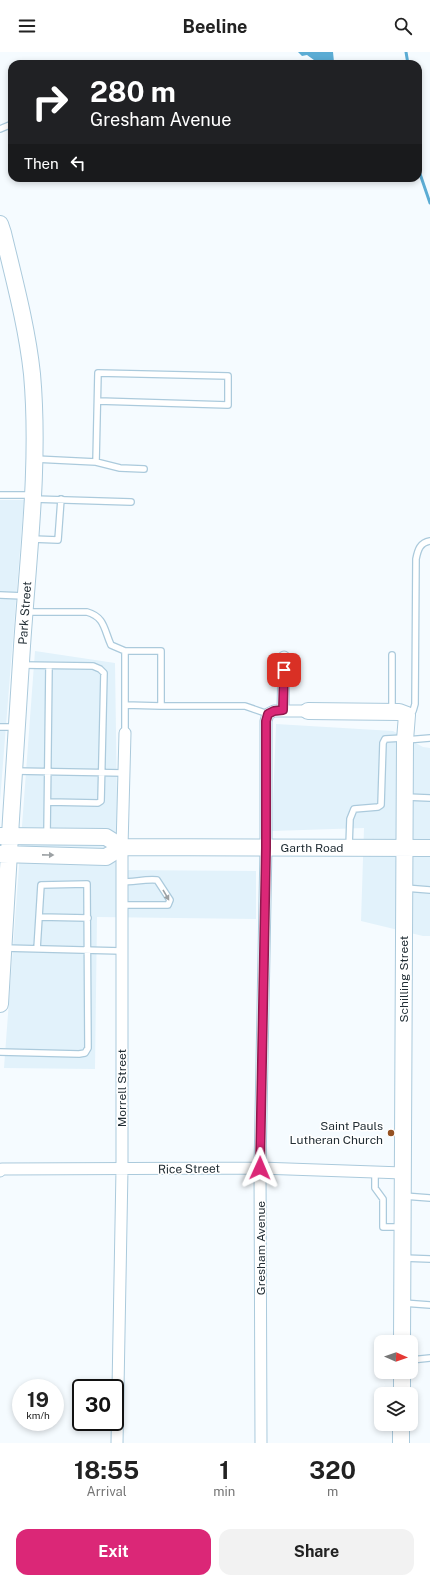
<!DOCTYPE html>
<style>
body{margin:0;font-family:"Public Sans",sans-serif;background:#f2f2f2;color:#222;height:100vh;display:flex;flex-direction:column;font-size:15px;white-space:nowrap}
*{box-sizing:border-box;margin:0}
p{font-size:13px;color:#767676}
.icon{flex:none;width:22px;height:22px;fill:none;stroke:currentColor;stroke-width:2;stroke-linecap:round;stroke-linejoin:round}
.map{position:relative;height:1391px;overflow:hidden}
.drawer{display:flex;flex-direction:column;background:#fff;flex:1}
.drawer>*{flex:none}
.banner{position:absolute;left:8px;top:8px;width:414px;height:122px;border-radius:12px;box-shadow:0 2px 6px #0003;background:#202124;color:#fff;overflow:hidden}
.needle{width:26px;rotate:92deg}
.fabs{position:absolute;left:374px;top:1283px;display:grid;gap:8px}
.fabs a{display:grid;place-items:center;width:44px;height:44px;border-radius:8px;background:#fff;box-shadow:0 2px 6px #0003;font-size:20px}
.speed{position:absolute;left:12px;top:1327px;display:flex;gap:8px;font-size:20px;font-weight:700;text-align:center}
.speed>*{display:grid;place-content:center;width:52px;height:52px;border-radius:50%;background:#fff;box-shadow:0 2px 6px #0003;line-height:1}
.speed small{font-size:10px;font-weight:400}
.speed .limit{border:2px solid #111;border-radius:6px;background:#fff;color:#111}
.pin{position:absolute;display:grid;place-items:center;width:34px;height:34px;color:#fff;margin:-17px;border-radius:8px;box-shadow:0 2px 6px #0006}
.me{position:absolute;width:44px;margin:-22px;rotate:1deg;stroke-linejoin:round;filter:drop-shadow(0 0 3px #0008)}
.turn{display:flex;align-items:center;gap:14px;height:84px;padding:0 16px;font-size:18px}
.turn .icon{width:52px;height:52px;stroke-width:2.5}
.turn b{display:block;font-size:28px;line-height:34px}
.then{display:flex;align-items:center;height:38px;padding:0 16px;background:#0003;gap:8px;font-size:15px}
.eta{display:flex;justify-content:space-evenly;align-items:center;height:68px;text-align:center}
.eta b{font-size:24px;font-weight:700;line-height:28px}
.cta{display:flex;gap:8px;margin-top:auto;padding:8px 16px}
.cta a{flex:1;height:46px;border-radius:12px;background:#db2777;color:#fff;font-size:16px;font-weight:700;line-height:46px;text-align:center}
.cta a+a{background:#f2f2f2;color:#222}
header{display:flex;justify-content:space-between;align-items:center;height:52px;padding:0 16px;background:#fff;font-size:18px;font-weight:700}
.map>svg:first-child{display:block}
.built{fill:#e2f2fb}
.water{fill:#5bacd4}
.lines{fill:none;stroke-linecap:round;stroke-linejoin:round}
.stream{stroke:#5bacd4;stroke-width:3}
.lane-casing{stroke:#abcadc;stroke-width:8}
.street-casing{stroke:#abcadc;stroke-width:13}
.secondary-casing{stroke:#abcadc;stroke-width:18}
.lane{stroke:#fff;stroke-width:5.5}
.street{stroke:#fff;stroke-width:11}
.secondary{stroke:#fff;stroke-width:16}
.oneway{fill:#9ca1a4}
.route-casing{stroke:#8e194d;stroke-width:10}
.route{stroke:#db2777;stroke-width:7}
.poi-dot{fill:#945122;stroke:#fff;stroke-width:1.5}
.labels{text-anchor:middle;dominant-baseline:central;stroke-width:3;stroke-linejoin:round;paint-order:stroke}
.street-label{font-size:12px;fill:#222e35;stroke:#fff}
.poi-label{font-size:12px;fill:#222e35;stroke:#fff;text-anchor:end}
</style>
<header><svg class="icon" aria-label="menu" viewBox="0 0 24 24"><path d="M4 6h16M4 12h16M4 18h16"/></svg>Beeline<svg class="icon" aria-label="search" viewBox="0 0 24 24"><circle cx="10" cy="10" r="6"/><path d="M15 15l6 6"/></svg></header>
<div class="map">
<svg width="430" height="1391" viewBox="0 0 430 1391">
<rect width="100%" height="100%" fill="#f5fbff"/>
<path class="built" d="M0,448h24l-24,301z
M35,599l80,12 3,207 138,1v48l-159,-2 -2,152 -91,-1z
M276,672l117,7 30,16 7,1v188h-7l-62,-15 3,-93 -92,3z"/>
<path class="water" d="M298,0h35l1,10 -20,-2 -7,-5 -5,1z"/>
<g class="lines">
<path class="stream" d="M406,0l2,12
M418,116l12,35"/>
<defs>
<path id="lane" d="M0,77l12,-5
M35,407l61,3 24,6 24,1
M96,410l2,-89 130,3v29l-130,-4
M0,443h32
M33,447l98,3
M32,487l26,1 3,-41
M0,543l24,1
M25,560h62c18,5 17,18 24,33l14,6
M21,613l72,1 7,3 4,4 -3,128 -3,2 -50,-1
M161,654h84l23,8
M392,659v-56
M408,662l5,-3 2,-7 1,-145c2,-10 4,-16 14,-18
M0,675h16
M125,681v-82h36v55l-36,-1
M406,688l24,-2
M14,719l110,2
M406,745l24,1
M47,783l2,-169
M349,794l1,-27 4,-10 24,-2 3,-2 2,-62 2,-4 18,-1
M405,836l25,2
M122,853h46l2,-5 -13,-20c-13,-1 -22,2 -35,2
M39,865l49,1
M4,896l118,3
M0,1000l79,2 6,-1 3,-5 -1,-164 -46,1 -4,64
M375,1120v16l8,11v28h18
M404,1144l26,2
M403,1206l27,1
M403,1251l27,2
M411,1308l19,-2"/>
<path id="street" d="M283,658l1,-53
M0,1119l2,-2 258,-1 143,5
M117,1391l5,-274v-322l3,-114
M261,1391l-1,-275 6,-321v-126l2,-7 6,-3h34"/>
<path id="secondary" d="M0,172l3,9c11,46 24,94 29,141 8,89 -4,183 -10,272 -8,119 -15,239 -22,358
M308,659l91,1 8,3 -2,25 -3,602
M0,784l106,1 16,10 308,1
M0,802l106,3 16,-10
M402,1342v-22
M401,1391v-19"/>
</defs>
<use href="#lane" class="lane-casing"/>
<use href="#street" class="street-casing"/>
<use href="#secondary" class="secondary-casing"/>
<use href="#lane" class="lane"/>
<use href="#street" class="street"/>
<use href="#secondary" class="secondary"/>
</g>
<defs><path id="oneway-solid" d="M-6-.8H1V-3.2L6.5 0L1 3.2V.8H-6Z"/></defs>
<g class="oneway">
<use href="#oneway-solid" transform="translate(48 803) rotate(1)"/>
<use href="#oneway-solid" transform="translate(166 843) rotate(60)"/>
</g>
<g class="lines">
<defs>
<path id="route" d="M260,1116l6,-320v-127l2,-7 6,-3 9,-1 1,-40"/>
</defs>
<use href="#route" class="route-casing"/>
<use href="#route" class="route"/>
</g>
<circle class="poi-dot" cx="391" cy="1081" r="4"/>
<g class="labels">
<g class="street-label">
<text transform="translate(25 561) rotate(-86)">Park Street</text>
<text x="312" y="796">Garth Road</text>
<text transform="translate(404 927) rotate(-90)">Schilling Street</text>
<text transform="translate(122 1036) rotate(-90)">Morrell Street</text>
<text transform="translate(189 1117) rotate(-1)">Rice Street</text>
<text transform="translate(261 1196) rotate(-90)">Gresham Avenue</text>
</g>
<g class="poi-label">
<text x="383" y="1074">Saint Pauls<tspan x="383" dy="14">Lutheran Church</tspan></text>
</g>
</g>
</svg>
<div class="fabs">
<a><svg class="needle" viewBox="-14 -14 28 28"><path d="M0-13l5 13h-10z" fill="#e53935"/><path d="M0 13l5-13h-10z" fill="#767676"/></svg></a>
<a><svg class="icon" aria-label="layers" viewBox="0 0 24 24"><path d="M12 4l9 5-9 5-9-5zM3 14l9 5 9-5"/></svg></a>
</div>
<div class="speed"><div>19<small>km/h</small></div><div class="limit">30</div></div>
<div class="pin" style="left:284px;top:618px;background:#d93025"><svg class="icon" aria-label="arrive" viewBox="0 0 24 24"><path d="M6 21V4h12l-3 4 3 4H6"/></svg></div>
<svg class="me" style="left:260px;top:1116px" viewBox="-20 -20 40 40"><path d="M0-17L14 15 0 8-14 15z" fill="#db2777" stroke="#fff" stroke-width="4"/></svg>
<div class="banner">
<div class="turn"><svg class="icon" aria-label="right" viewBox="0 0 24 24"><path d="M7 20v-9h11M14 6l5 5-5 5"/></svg><div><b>280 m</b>Gresham Avenue</div></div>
<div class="then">Then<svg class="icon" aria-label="left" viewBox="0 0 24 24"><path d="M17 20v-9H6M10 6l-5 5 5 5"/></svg></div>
</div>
</div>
<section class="drawer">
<div class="eta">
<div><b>18:55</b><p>Arrival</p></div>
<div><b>1</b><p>min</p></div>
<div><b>320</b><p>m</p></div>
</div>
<div class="cta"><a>Exit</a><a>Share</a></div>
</section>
